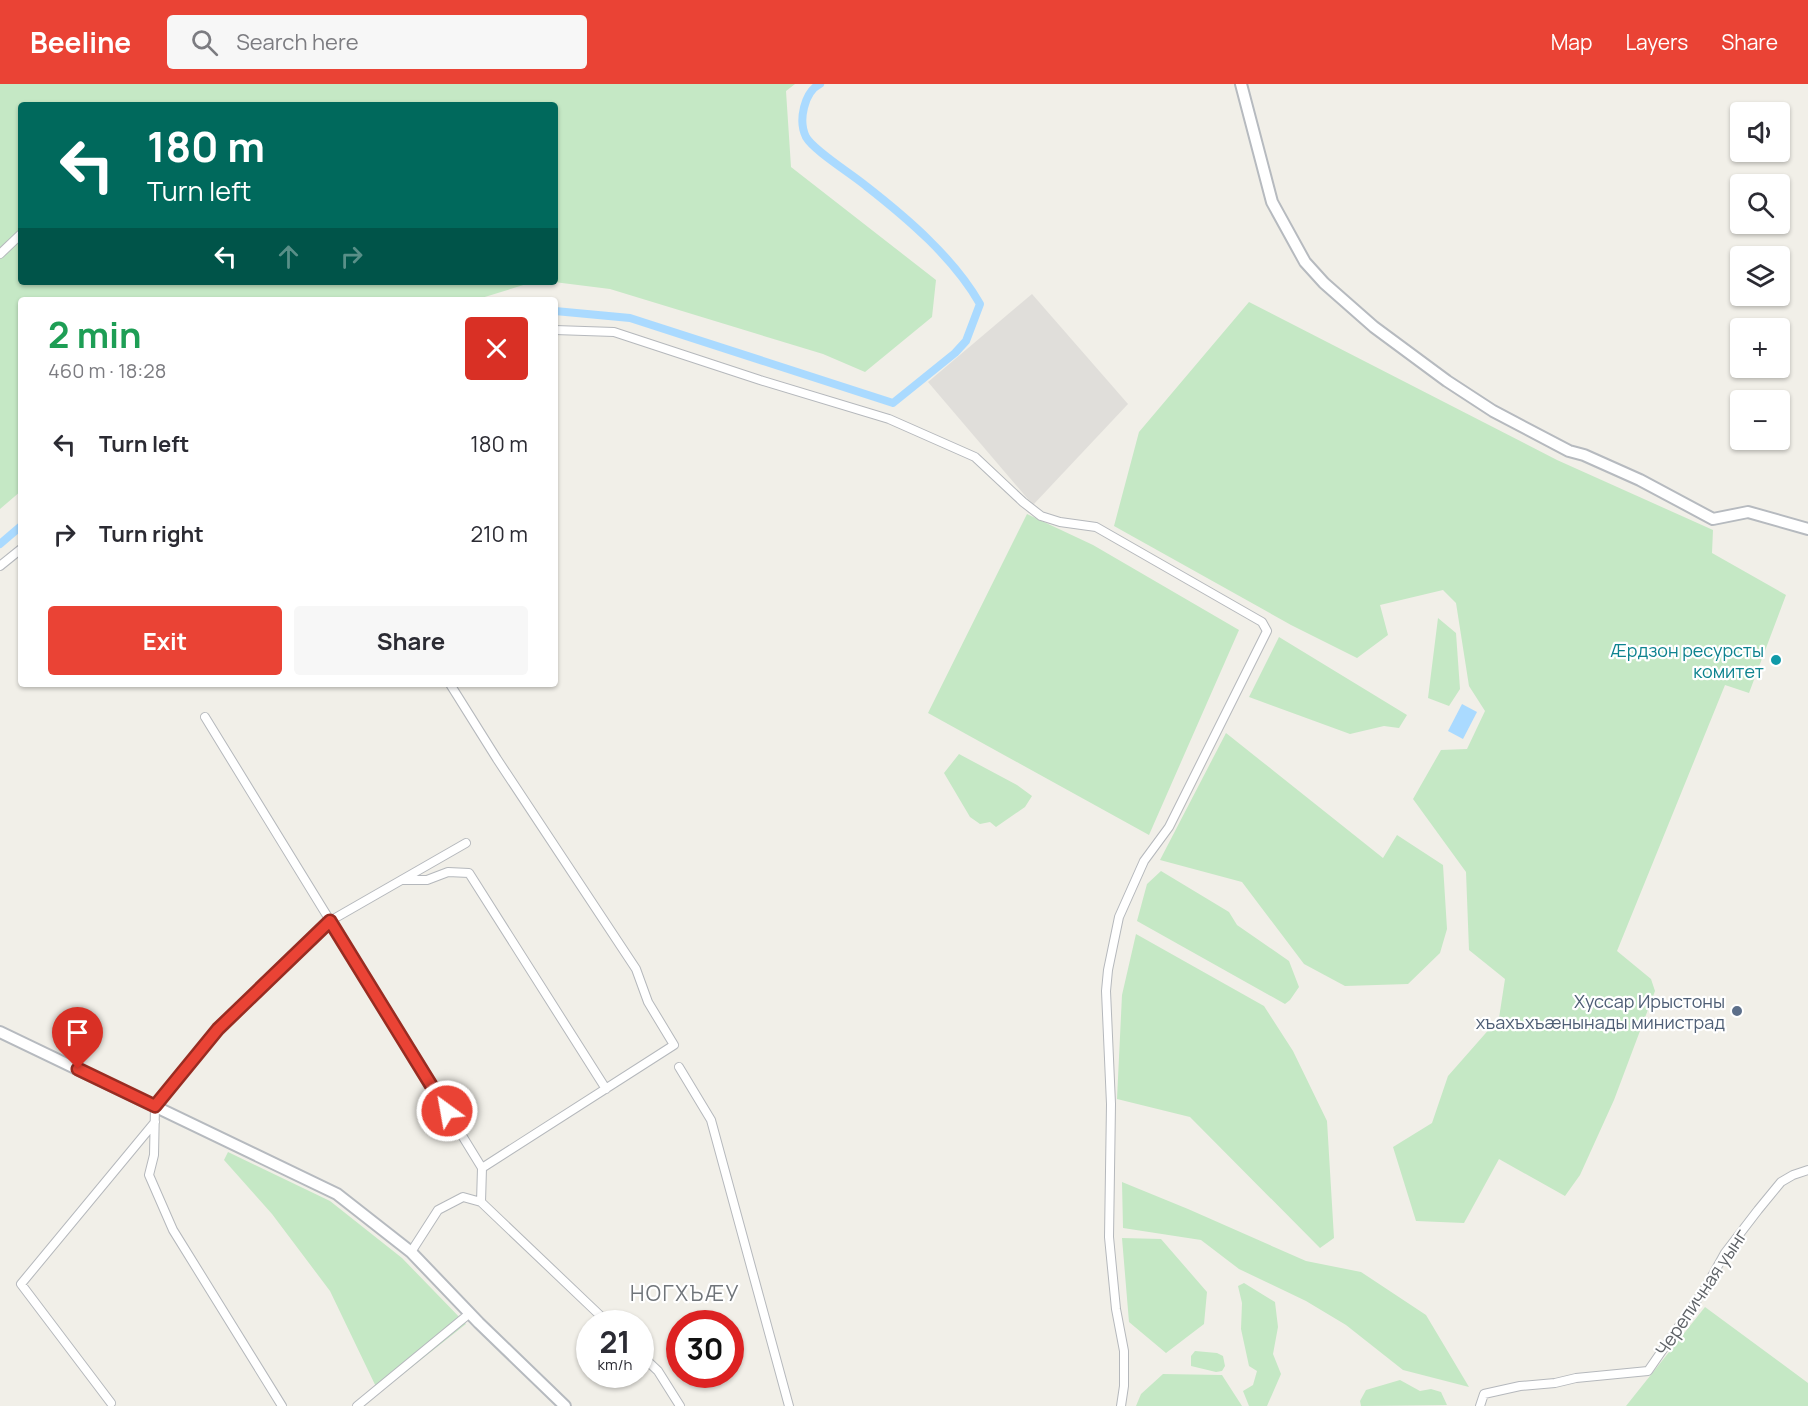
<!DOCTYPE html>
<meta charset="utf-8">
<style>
body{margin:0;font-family:Manrope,sans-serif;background:#f7f7f7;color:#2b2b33;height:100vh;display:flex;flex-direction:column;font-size:22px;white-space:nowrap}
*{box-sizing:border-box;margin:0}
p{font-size:20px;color:#7c7c81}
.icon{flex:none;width:33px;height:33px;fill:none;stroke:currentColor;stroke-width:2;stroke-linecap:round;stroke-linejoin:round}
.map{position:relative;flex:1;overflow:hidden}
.drawer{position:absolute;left:18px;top:213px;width:540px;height:390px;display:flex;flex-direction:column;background:#fff;border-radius:6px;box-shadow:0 2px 4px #0004}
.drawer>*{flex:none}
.hud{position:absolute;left:18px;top:18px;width:540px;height:183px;border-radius:6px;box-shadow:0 2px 4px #0004;background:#00695c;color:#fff;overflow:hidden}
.buttons{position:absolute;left:1730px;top:18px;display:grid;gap:12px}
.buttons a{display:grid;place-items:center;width:60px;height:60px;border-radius:6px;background:#fff;box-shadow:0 2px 4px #0004;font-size:30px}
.speed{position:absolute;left:576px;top:1226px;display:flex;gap:12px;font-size:30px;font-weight:700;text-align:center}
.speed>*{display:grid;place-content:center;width:78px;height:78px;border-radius:50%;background:#fff;box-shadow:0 2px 4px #0004;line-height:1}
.speed small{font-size:15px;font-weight:400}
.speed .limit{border:9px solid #d22;background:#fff;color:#111}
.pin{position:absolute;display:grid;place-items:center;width:51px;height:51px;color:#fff;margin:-62px -26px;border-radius:50% 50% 50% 0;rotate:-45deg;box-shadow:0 0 6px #0007}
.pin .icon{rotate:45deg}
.me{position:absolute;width:66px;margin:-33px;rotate:328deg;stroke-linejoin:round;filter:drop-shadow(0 0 4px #0008)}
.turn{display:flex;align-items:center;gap:21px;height:126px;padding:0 30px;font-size:27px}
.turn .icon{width:78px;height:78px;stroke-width:2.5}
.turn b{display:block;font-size:42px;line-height:51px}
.lanes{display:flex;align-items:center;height:57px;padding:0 30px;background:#0003;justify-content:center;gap:30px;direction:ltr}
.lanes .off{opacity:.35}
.round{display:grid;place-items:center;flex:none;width:63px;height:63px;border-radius:6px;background:#f7f7f7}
.headline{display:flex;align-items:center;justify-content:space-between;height:102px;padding:0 30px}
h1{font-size:36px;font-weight:700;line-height:45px;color:#1e9e55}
.action{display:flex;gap:12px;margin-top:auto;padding:12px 30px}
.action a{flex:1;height:69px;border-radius:6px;background:#ea4335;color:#fff;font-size:24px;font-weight:700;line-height:69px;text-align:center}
.action a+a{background:#f7f7f7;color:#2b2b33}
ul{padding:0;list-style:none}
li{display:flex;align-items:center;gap:18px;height:90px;padding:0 30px}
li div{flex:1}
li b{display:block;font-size:22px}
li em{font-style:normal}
header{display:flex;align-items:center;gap:36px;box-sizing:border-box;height:84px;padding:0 30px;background:#ea4335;color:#fff}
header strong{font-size:28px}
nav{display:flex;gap:33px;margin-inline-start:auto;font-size:21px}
.search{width:420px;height:54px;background:#f7f7f7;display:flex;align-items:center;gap:15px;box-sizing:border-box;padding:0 21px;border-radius:6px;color:#7c7c81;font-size:22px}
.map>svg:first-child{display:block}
.industrial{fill:#e0deda}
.green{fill:#c5e8c5}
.water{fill:#aadaff}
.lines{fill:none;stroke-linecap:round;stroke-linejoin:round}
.canal{stroke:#aadaff;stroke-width:8}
.street-casing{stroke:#b5b8bc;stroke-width:10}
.secondary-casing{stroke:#b6babf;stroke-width:14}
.street{stroke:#fff;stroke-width:8}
.secondary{stroke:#fff;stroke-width:10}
.route-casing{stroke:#982c22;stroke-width:15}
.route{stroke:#ea4335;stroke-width:10}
.culture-dot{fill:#0f9aa8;stroke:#fff;stroke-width:2}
.service-dot{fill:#5c6f8a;stroke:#fff;stroke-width:2}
.labels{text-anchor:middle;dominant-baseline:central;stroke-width:4.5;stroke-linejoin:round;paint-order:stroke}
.culture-label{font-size:18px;fill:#0d838f;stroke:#fff;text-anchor:end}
.service-label{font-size:18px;fill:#4e5e75;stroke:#fff;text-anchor:end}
.street-label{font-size:18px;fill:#5f6368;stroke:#fff}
.quarter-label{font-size:21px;letter-spacing:1.5px;fill:#70757a;stroke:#fff}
</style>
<header>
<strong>Beeline</strong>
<div class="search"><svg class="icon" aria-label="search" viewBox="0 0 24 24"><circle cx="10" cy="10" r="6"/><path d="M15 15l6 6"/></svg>Search here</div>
<nav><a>Map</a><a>Layers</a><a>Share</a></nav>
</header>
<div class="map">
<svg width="1808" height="1322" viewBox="0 0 1808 1322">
<rect width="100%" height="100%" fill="#f1efe8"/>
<path class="industrial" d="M1032,210l96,110 -95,101 -105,-123z"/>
<path class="green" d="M0,0h795l-9,7 5,76 145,113 -4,37 -67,55 -42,-18 -213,-65 -56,-7 1,-177h-534v177h512l-58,18h-454v191l-21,18z
M1249,218l308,158 156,70 -1,23 74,42 -37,98 -24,-8 -108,266 34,28 4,12 -41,109 -34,75 -15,21 -66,-37 -35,64 -48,-2 -23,-74 39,-24 16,-47 51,-58 6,-39 -36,-29 -3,-78 -53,-73 28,-49 26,-1 18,-38 -16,-25 -13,-83 -13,-13 -63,15 8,30 -31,23 -66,-33 -177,-99 25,-94z
M1027,430l66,31 146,85 -90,205 -221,-122z
M1438,534l18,15 4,56 -11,17 -21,-8z
M1279,553l128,78 -8,13 -15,-2 -34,8 -101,-37z
M1226,649l157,125 14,-23 46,30 4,64 -7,24 -32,31 -63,2 -41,-22 -62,-82 -82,-22z
M959,670l58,31 15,11 -7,11 -29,20 -6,-5 -10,2 -10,-7 -26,-44z
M1161,787l68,41 8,13 52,36 10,26 -9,13 -5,4 -148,-83 10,-37z
M1136,850l128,72 29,45 34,70 7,117 -14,10 -130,-131 -73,-18 5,-104z
M228,1068l102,49 72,57 64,66 -87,69 -49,-102 -58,-77 -48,-54z
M1122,1098l66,27 118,52 55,11 65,43 43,72 -66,-17 -57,-45 -40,-24 -67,-32 -38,-29 -78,-12z
M1122,1154l39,1 46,53 -3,32 -38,29 -37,-31z
M1244,1199l31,19 3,25 -5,27 8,20 -14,32h-18l-6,-15 10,-6 4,-14 -8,-5 -8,-37 1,-26 -4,-17z
M1705,1223l103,76v23h-182z
M1195,1267l22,2 6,3 2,10 -3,5 -6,1 -25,-6v-10z
M1163,1290l59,1 20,31h-106l5,-12z
M1400,1296l20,11 11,-2 10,3 6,13 -86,1 -1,-5 6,-11z"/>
<path class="water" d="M1462,620l15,8 -14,27 -15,-8z"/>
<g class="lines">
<path class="canal" d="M555,227l75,7 263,85 62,-50 11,-12 14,-37c-26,-46 -73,-86 -114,-118 -14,-12 -52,-35 -60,-49 -8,-16 -2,-45 14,-53
M0,460l21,-18"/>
<defs>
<path id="street" d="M0,170l21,-20
M555,246l59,2 146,48 129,39 86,38 48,45 18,14 19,6 36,5 166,95 5,9 -98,196 -25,34 -25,56 -11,53 -2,21 5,113 -2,133 7,72 8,42v35l-3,20
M0,482l21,-17
M450,600l47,75 139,210 12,33 26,43 -192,123
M205,633l277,451 -1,34
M404,796h23l21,-8 21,1 137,216
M679,983l32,53 78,286
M411,1168l27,-42 25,-13 18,5 127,121
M640,1270l18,17 22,35
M111,1319l-90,-119 134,-162
M282,1322l-109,-176 -24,-55 5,-20 1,-49 63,-76 112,-109 136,-78
M357,1322l113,-93
M1480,1322l4,-12 36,-8 35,-3 21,-5 72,-7 58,-84 19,-34 33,-43 23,-28 12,-7 15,-5"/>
<path id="secondary" d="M1241,0l31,118 33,60 19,21 50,44 73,54 46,30 76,40 15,4 56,25 73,39 35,-7 60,17
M0,948l337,162 74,58 68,71 86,83"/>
</defs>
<use href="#street" class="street-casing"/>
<use href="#secondary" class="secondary-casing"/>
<use href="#street" class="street"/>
<use href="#secondary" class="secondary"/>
</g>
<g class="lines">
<defs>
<path id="route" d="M78,985l77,37 63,-77 112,-108 117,190"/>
</defs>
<use href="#route" class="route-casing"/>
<use href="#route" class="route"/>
</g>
<circle class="culture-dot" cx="1776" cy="576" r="6"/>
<circle class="service-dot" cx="1737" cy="927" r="6"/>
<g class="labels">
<g class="culture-label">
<text x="1764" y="566">Æрдзон ресурсты<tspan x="1764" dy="21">комитет</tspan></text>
</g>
<g class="service-label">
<text x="1725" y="917">Хуссар Ирыстоны<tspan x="1725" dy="21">хъахъхъæнынады министрад</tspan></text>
</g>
<g class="street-label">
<text transform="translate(1701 1208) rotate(-56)">Черепичная уынг</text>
</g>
<g class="quarter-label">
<text x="685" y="1209">НОГХЪÆУ</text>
</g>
</g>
</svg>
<div class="buttons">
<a><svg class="icon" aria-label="sound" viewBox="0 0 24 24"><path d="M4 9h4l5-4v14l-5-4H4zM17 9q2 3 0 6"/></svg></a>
<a><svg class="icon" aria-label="search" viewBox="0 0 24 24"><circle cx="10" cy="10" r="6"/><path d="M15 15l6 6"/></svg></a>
<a><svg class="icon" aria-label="layers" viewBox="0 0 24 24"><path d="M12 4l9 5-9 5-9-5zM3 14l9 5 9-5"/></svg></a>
<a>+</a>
<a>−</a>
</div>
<div class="speed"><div>21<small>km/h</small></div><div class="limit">30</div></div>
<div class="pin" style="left:78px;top:985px;background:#d93025"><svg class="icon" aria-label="arrive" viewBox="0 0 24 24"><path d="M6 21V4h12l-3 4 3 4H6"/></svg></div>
<svg class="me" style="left:447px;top:1027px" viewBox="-20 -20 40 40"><circle r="17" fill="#ea4335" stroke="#fff" stroke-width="3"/><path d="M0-11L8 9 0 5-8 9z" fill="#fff"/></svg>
<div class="hud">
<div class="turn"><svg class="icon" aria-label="left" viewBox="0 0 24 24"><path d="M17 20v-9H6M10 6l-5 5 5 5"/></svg><div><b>180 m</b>Turn left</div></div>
<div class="lanes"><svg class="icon" aria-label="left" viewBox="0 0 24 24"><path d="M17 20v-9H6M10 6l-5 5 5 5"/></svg><svg class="icon off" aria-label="ahead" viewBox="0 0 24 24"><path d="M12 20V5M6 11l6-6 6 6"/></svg><svg class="icon off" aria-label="right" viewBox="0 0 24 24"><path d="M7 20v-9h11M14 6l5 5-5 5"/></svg></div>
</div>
<section class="drawer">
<div class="headline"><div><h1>2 min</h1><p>460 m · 18:28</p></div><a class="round" style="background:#d93025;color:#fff"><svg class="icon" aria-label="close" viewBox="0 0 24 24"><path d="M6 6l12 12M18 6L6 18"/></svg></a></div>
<ul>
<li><svg class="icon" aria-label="left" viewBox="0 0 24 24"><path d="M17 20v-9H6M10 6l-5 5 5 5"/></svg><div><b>Turn left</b></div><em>180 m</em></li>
<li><svg class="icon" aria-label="right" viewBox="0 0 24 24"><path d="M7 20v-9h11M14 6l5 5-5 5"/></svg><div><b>Turn right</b></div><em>210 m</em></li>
</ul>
<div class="action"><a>Exit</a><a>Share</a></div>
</section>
</div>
